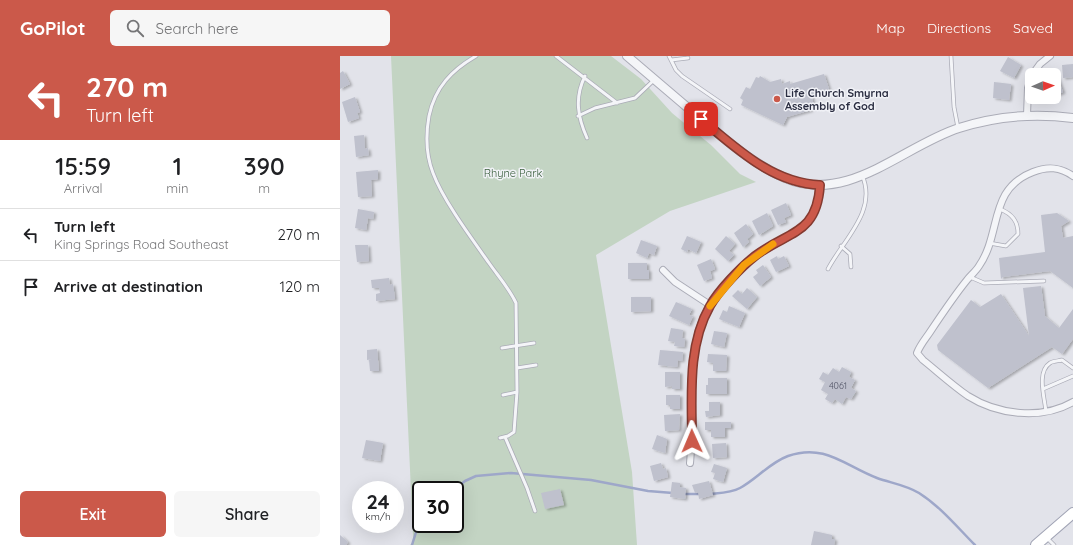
<!DOCTYPE html>
<style>
body{margin:0;font-family:Quicksand,sans-serif;background:#f6f6f6;color:#202124;height:100vh;display:flex;flex-direction:column;font-size:15px;white-space:nowrap}
*{box-sizing:border-box;margin:0}
p{font-size:13px;color:#757577}
.icon{flex:none;width:22px;height:22px;fill:none;stroke:currentColor;stroke-width:2;stroke-linecap:round;stroke-linejoin:round}
.map{position:relative;flex:1;overflow:hidden}
.side{display:flex;flex-direction:column;background:#fff;width:340px}
.side>*{flex:none}
.top-card{background:#cb594a;color:#fff;overflow:hidden}
.needle{width:26px;rotate:88deg}
.controls{position:absolute;left:685px;top:12px;display:grid;gap:8px}
.controls a{display:grid;place-items:center;width:36px;height:36px;border-radius:6px;background:#fff;box-shadow:0 4px 16px #0002;font-size:20px}
.speed{position:absolute;left:12px;top:425px;display:flex;gap:8px;font-size:20px;font-weight:700;text-align:center}
.speed>*{display:grid;place-content:center;width:52px;height:52px;border-radius:50%;background:#fff;box-shadow:0 4px 16px #0002;line-height:1}
.speed small{font-size:10px;font-weight:400}
.speed .limit{border:2px solid #111;border-radius:6px;background:#fff;color:#111}
.pin{position:absolute;display:grid;place-items:center;width:34px;height:34px;color:#fff;margin:-17px;border-radius:8px;box-shadow:0 2px 6px #0006}
.me{position:absolute;width:44px;margin:-22px;rotate:359deg;stroke-linejoin:round;filter:drop-shadow(0 0 3px #0008)}
.turn{display:flex;align-items:center;gap:14px;height:84px;padding:0 20px;font-size:18px}
.turn .icon{width:52px;height:52px;stroke-width:2.5}
.turn b{display:block;font-size:28px;line-height:34px}
.eta{display:flex;justify-content:space-evenly;align-items:center;height:68px;text-align:center}
.eta b{font-size:24px;font-weight:600;line-height:28px}
.action{display:flex;gap:8px;margin-top:auto;padding:8px 20px}
.action a{flex:1;height:46px;border-radius:6px;background:#cb594a;color:#fff;font-size:16px;font-weight:600;line-height:46px;text-align:center}
.action a+a{background:#f6f6f6;color:#202124}
ul{padding:0;list-style:none}
li{display:flex;align-items:center;gap:12px;height:52px;padding:0 20px;border-top:1px solid #e0e0e0}
li div{flex:1}
li b{display:block;font-size:15px}
li em{font-style:normal}
header{display:flex;align-items:center;gap:24px;box-sizing:border-box;height:56px;padding:0 20px;background:#cb594a;color:#fff}
header strong{font-size:19px}
nav{display:flex;gap:22px;margin-inline-start:auto;font-size:14px}
.search{width:280px;height:36px;background:#f6f6f6;display:flex;align-items:center;gap:10px;box-sizing:border-box;padding:0 14px;border-radius:6px;color:#757577;font-size:15px}
main{display:flex;flex:1;min-height:0}
.map>svg:first-child{display:block}
.green{fill:#c3d4c3;fill-rule:evenodd}
.lines{fill:none;stroke-linecap:round;stroke-linejoin:round}
.stream{stroke:#9ea7c9;stroke-width:2.5}
.building{fill:#bfc1cd;filter:url(#shadow)}
.service-casing{stroke:#abacb7;stroke-width:4.5}
.minor-casing{stroke:#abacb7;stroke-width:8}
.tertiary-casing{stroke:#abacb7;stroke-width:10}
.primary-casing{stroke:#a1a4b5;stroke-width:12}
.service{stroke:#f4f5f8;stroke-width:3}
.minor{stroke:#f4f5f8;stroke-width:6}
.tertiary{stroke:#f4f5f8;stroke-width:8}
.primary{stroke:#fff;stroke-width:10}
.route-casing{stroke:#843a30;stroke-width:10}
.route{stroke:#cb594a;stroke-width:7}
.slow{stroke:#f59e0b;stroke-width:7}
.poi-dot{fill:#cb594a;stroke:#f1f2f7;stroke-width:1.5}
.labels{text-anchor:middle;dominant-baseline:central;stroke-width:3;stroke-linejoin:round;paint-order:stroke}
.number-label{font-size:9px;fill:#4f5264}
.poi-label{font-size:11px;font-weight:bold;fill:#2a2d41;stroke:#f1f2f7;text-anchor:start}
.park-label{font-size:11px;fill:#385d3b;stroke:#f1f2f7}
</style>
<header>
<strong>GoPilot</strong>
<div class="search"><svg class="icon" aria-label="search" viewBox="0 0 24 24"><circle cx="10" cy="10" r="6"/><path d="M15 15l6 6"/></svg>Search here</div>
<nav><a>Map</a><a>Directions</a><a>Saved</a></nav>
</header>
<main>
<section class="side">
<div class="top-card">
<div class="turn"><svg class="icon" aria-label="left" viewBox="0 0 24 24"><path d="M17 20v-9H6M10 6l-5 5 5 5"/></svg><div><b>270 m</b>Turn left</div></div>
</div>
<div class="eta">
<div><b>15:59</b><p>Arrival</p></div>
<div><b>1</b><p>min</p></div>
<div><b>390</b><p>m</p></div>
</div>
<ul>
<li><svg class="icon" aria-label="left" viewBox="0 0 24 24"><path d="M17 20v-9H6M10 6l-5 5 5 5"/></svg><div><b>Turn left</b><p>King Springs Road Southeast</p></div><em>270 m</em></li>
<li><svg class="icon" aria-label="arrive" viewBox="0 0 24 24"><path d="M6 21V4h12l-3 4 3 4H6"/></svg><div><b>Arrive at destination</b></div><em>120 m</em></li>
</ul>
<div class="action"><a>Exit</a><a>Share</a></div>
</section>
<div class="map">
<svg width="733" height="489" viewBox="0 0 733 489">
<defs>
<filter id="shadow"><feDropShadow dx="2.5" dy="1.5" stdDeviation="1" flood-color="#0004"/></filter>
</defs>
<rect width="100%" height="100%" fill="#e2e3ea"/>
<path class="green" d="M51,0h220l30,23 31,34 39,32 29,29 16,8 -86,29 -74,44 36,217 5,73h-227l4,-4 -1,-6zM81,434h34v34h-34z"/>
<g class="lines">
<path class="stream" d="M114,434l11,-9 11,-5 35,-3 80,7 57,11 25,2
M342,438h19
M370,438c10,-1 21,-1 30,-6 17,-9 29,-25 48,-32 37,-13 57,10 89,22 14,5 29,7 42,15 22,14 38,34 56,52
M72,489l5,-16 4,-7"/>
</g>
<path class="building" d="M668,1l13,8 -7,13 -14,-7z
M733,8v13l-10,1 -1,-13z
M3,15l7,13 -10,5v-16z
M715,15l8,21 -9,4v-21h-8z
M484,18l5,15 -18,5 3,12 -4,1 1,3 -24,7 -4,8 -42,-20 2,-5 -3,-2 6,-11 4,2 6,-12 3,1 1,-2 10,6 11,-3 1,5 8,-3v3z
M654,26l17,2 -2,16 -16,-2z
M15,41l5,15 -3,1 2,5 -11,4 -6,-20z
M24,79l1,14 3,-1 1,7 -13,2 -2,-21z
M38,114v9l-7,1 1,16 -14,1 -2,-25z
M446,147l5,12 -7,3 2,4 -8,3 -7,-15z
M18,153l16,3 -1,7 -5,-1 -2,12 -11,-2z
M427,157l6,13 -14,9 -7,-14z
M717,157l12,8 -8,5 2,12 10,-2v52l-23,-17 -47,6 -2,2 -2,-21 46,-6 -4,-37z
M406,168l7,10 -6,5 2,3 -6,5 -9,-14z
M347,180l14,6 -5,11 -8,-4 -1,3 -6,-3z
M386,180l9,8 -6,7 5,4 -6,6 -13,-12z
M301,184l16,6 -3,9 -5,-2 -2,5 -11,-5z
M15,189h13l1,16 -12,1z
M437,200l1,3 6,-3 5,10 -13,6 -6,-12z
M371,203l4,10 -5,2 2,7 -8,3 -7,-16z
M288,207h19v7h2v9h-21z
M423,209l8,12 -11,9 -7,-9 5,-4 -2,-3z
M49,222l1,7 3,-1 2,15 -19,2v-7l4,-1 -1,-5h-7l-1,-8z
M701,230l4,30 14,12 14,-19v30l-11,15 -10,-7 -64,41 -50,-38 -1,-5 34,-45 9,7 21,-13 28,42 -6,-48z
M407,232l10,9 -10,12 -15,-13 6,-6 4,4z
M291,241h20v14l-20,1z
M336,246l16,7 -3,6 4,1 -4,9 -20,-9z
M389,250l16,7 -6,14 -20,-8 4,-9 4,2z
M331,272l12,2 -1,8 3,1 -1,8 -10,-1 1,-4 -7,-1z
M374,275l13,2 -3,14 -13,-3z
M37,293l2,22h-9l-1,-11 4,-1 -6,1v-10z
M320,294l23,2 -1,9 -4,-1 -1,7 -19,-2z
M368,298l19,1 -1,16h-13v-8l-6,-1z
M502,311l9,5 -2,5 6,3 -4,8 5,3 -5,8 -5,-2 -4,7 -7,-5 -3,4 -7,-4 3,-5 -7,-4 4,-8 -6,-3 4,-7 5,3 5,-7 6,4z
M325,316h15v17h-8v-3l-7,1z
M368,322h19v16h-21v-9h2z
M326,339h14v14h-10v-4h-4z
M369,346h11v13l-14,2 -1,-6h4z
M340,358l-1,16 -14,1 -1,-16z
M365,366h26v6h-6v9h-14v-7h-6z
M317,379l10,4 -2,14 -13,-4z
M26,384l17,3 -3,18 -18,-3z
M386,387l1,14 -14,1 -1,-14z
M321,407l2,6 3,-1 2,9 -14,4 -4,-15z
M374,408l13,4 -4,14 -10,-3 2,-6 -4,-1z
M369,425l4,14 -14,4 -1,-7 -3,1 -3,-8z
M332,426l8,1v4l6,1 -1,11 -15,-2z
M220,433l4,16 -19,4 -4,-16z
M474,475l18,4v4h3l-1,6h-23z
M0,479l8,7 -2,3h-6z"/>
<g class="lines">
<defs>
<path id="service" d="M136,0c-24,14 -41,31 -47,60 -3,17 -3,39 4,57 10,27 39,66 56,90 9,13 20,25 27,40l1,89 -3,40 -6,4 -8,2
M216,0l61,47
M329,0l7,14 6,6 48,33
M611,0l3,51 4,21
M331,4l17,-2
M245,20c-11,22 -7,42 2,62
M238,60l17,-8 40,-10 19,-18
M649,187l17,3 12,-12c0,-13 -6,-20 -18,-25
M501,190l9,8 1,13
M488,213c15,-29 50,-58 34,-94
M630,221l14,6 60,-2
M162,292l32,-5
M177,312l19,-3
M703,333l30,-13
M163,339l14,-3
M706,356c-1,-13 -10,-40 4,-49 3,-2 9,-2 12,-3l11,8
M165,381l22,51 8,23
M707,482l7,7"/>
<path id="minor" d="M692,19l8,-11 10,-8
M687,59l1,-27 4,-13
M733,120c-13,-9 -25,-10 -40,-4 -45,17 -31,61 -54,94 -3,5 -8,9 -12,14 -13,16 -25,34 -37,52 -4,6 -10,13 -13,21l6,7c15,12 29,25 45,36 30,19 74,24 105,6
M323,214l12,12 35,23
M350,407c5,-49 -7,-114 20,-158 10,-16 30,-38 45,-49 34,-24 62,-22 65,-71"/>
<path id="tertiary" d="M287,0c25,21 49,42 74,63 26,22 52,45 84,59 63,27 118,-32 174,-50 37,-12 75,-15 114,-10"/>
<path id="primary" d="M696,489l37,-32"/>
</defs>
<use href="#service" class="service-casing"/>
<use href="#minor" class="minor-casing"/>
<use href="#tertiary" class="tertiary-casing"/>
<use href="#primary" class="primary-casing"/>
<use href="#service" class="service"/>
<use href="#minor" class="minor"/>
<use href="#tertiary" class="tertiary"/>
<use href="#primary" class="primary"/>
</g>
<g class="lines">
<defs>
<path id="route" d="M352,385c0,-44 -5,-95 18,-135 8,-15 31,-39 45,-50 33,-25 62,-21 65,-71 -48,-2 -84,-37 -119,-66"/>
</defs>
<use href="#route" class="route-casing"/>
<use href="#route" class="route"/>
<path class="slow" d="M370,250l34,-41 29,-21"/>
</g>
<circle class="poi-dot" cx="437" cy="43" r="4"/>
<g class="labels">
<g class="number-label">
<text x="498" y="329">4061</text>
</g>
<g class="poi-label">
<text x="445" y="37">Life Church Smyrna<tspan x="445" dy="13">Assembly of God</tspan></text>
</g>
<g class="park-label">
<text x="173" y="117">Rhyne Park</text>
</g>
</g>
</svg>
<div class="controls">
<a><svg class="needle" viewBox="-14 -14 28 28"><path d="M0-13l5 13h-10z" fill="#e53935"/><path d="M0 13l5-13h-10z" fill="#757577"/></svg></a>
</div>
<div class="speed"><div>24<small>km/h</small></div><div class="limit">30</div></div>
<div class="pin" style="left:361px;top:63px;background:#d93025"><svg class="icon" aria-label="arrive" viewBox="0 0 24 24"><path d="M6 21V4h12l-3 4 3 4H6"/></svg></div>
<svg class="me" style="left:352px;top:385px" viewBox="-20 -20 40 40"><path d="M0-17L14 15 0 8-14 15z" fill="#cb594a" stroke="#fff" stroke-width="4"/></svg>
</div>
</main>
